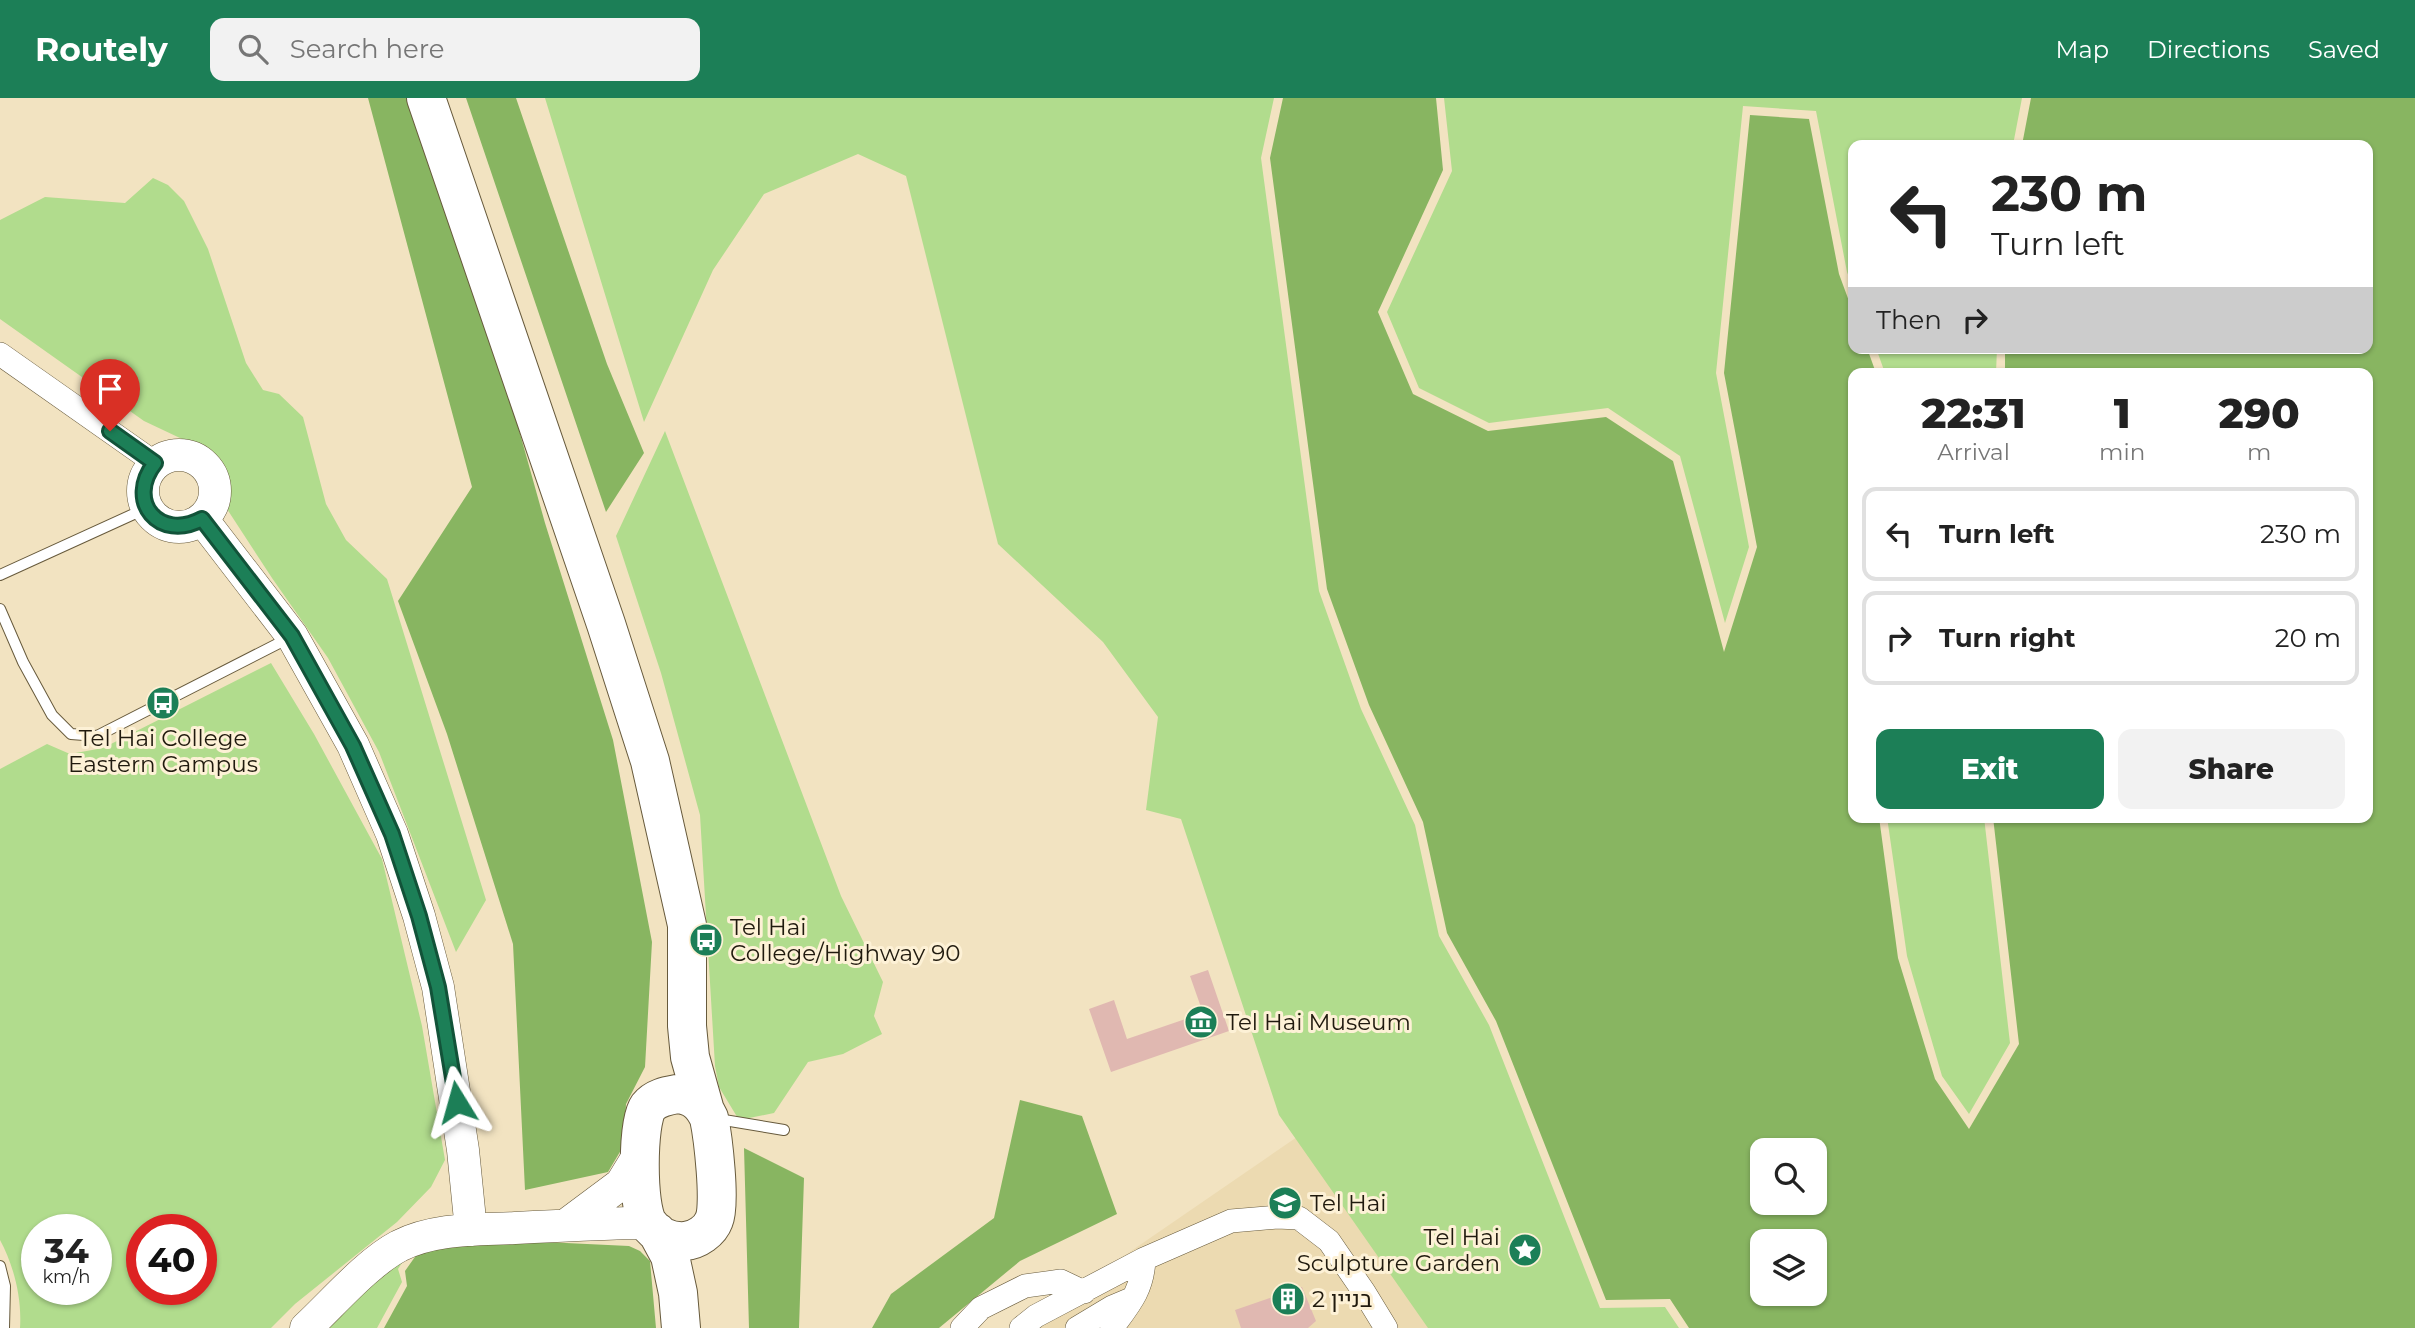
<!DOCTYPE html>
<meta charset="utf-8">
<style>
body{margin:0;font-family:Montserrat,Heebo,sans-serif;background:#f2f2f2;color:#222;height:100vh;display:flex;flex-direction:column;font-size:26px;white-space:nowrap}
*{box-sizing:border-box;margin:0}
p{font-size:23px;color:#767676}
.icon{flex:none;width:38px;height:38px;fill:none;stroke:currentColor;stroke-width:2;stroke-linecap:round;stroke-linejoin:round}
.map{position:relative;flex:1;overflow:hidden}
.drawer{position:absolute;left:1848px;top:270px;width:525px;height:455px;display:flex;flex-direction:column;background:#fff;border-radius:14px;box-shadow:0 2px 5px #0004}
.drawer>*{flex:none}
.banner{position:absolute;left:1848px;top:42px;width:525px;height:214px;border-radius:14px;box-shadow:0 2px 5px #0004;background:#fff;color:#222;overflow:hidden}
.controls{position:absolute;left:1750px;top:1040px;display:grid;gap:14px}
.controls a{display:grid;place-items:center;width:77px;height:77px;border-radius:14px;background:#fff;box-shadow:0 2px 5px #0004;font-size:35px}
.speed{position:absolute;left:21px;top:1116px;display:flex;gap:14px;font-size:35px;font-weight:700;text-align:center}
.speed>*{display:grid;place-content:center;width:91px;height:91px;border-radius:50%;background:#fff;box-shadow:0 2px 5px #0004;line-height:1}
.speed small{font-size:18px;font-weight:400}
.speed .limit{border:10px solid #d22;background:#fff;color:#111}
.pin{position:absolute;display:grid;place-items:center;width:60px;height:60px;color:#fff;margin:-72px -30px;border-radius:50% 50% 50% 0;rotate:-45deg;box-shadow:0 0 7px #0007}
.pin .icon{rotate:45deg}
.me{position:absolute;width:77px;margin:-38px;rotate:352deg;stroke-linejoin:round;filter:drop-shadow(0 0 5px #0008)}
.turn{display:flex;align-items:center;gap:24px;height:147px;padding:0 28px;font-size:32px}
.turn .icon{width:91px;height:91px;stroke-width:2.5}
.turn b{display:block;font-size:49px;line-height:60px}
.then{display:flex;align-items:center;height:66px;padding:0 28px;background:#0003;gap:14px;font-size:26px}
.eta{display:flex;justify-content:space-evenly;align-items:center;height:119px;text-align:center}
.eta b{font-size:42px;font-weight:800;line-height:49px}
.action{display:flex;gap:14px;margin-top:auto;padding:14px 28px}
.action a{flex:1;height:80px;border-radius:14px;background:#1c7f57;color:#fff;font-size:28px;font-weight:800;line-height:80px;text-align:center}
.action a+a{background:#f2f2f2;color:#222}
ul{padding:0;list-style:none}
li{display:flex;align-items:center;gap:21px;height:94px;margin:0 14px 10px;padding:0 14px;border:4px solid #e0e0e0;border-radius:14px}
li div{flex:1}
li b{display:block;font-size:26px}
li em{font-style:normal}
header{display:flex;align-items:center;gap:42px;box-sizing:border-box;height:98px;padding:0 35px;background:#1c7f57;color:#fff}
header strong{font-size:33px}
nav{display:flex;gap:38px;margin-inline-start:auto;font-size:24px}
.search{width:490px;height:63px;background:#f2f2f2;display:flex;align-items:center;gap:18px;box-sizing:border-box;padding:0 24px;border-radius:14px;color:#767676;font-size:26px}
.map>svg:first-child{display:block}
.built{fill:#ecdab1}
.green{fill:#b1dc8d;fill-rule:evenodd}
.forest{fill:#88b561;fill-rule:evenodd}
.building{fill:#e0b8b1}
.lines{fill:none;stroke-linecap:round;stroke-linejoin:round}
.lane-casing{stroke:#675a3c;stroke-width:12}
.street-casing{stroke:#675a3c;stroke-width:24}
.secondary-casing{stroke:#675a3c;stroke-width:33}
.highway-casing{stroke:#675a3c;stroke-width:40}
.lane{stroke:#fff;stroke-width:10}
.street{stroke:#fff;stroke-width:23}
.secondary{stroke:#fff;stroke-width:32}
.highway{stroke:#fff;stroke-width:38}
.route-casing{stroke:#125339;stroke-width:18}
.route{stroke:#1c7f57;stroke-width:12}
.labels{text-anchor:middle;dominant-baseline:central;stroke-width:6;stroke-linejoin:round;paint-order:stroke}
.poi-label{font-size:23px;fill:#201a0e;stroke:#fdf1d6;text-anchor:start}
</style>
<header>
<strong>Routely</strong>
<div class="search"><svg class="icon" aria-label="search" viewBox="0 0 24 24"><circle cx="10" cy="10" r="6"/><path d="M15 15l6 6"/></svg>Search here</div>
<nav><a>Map</a><a>Directions</a><a>Saved</a></nav>
</header>
<div class="map">
<svg width="2415" height="1230" viewBox="0 0 2415 1230">
<rect width="100%" height="100%" fill="#f2e3c1"/>
<path class="built" d="M1316,1026l138,204h-427l59,-46z"/>
<path class="green" d="M545,0h729l-13,60 58,433 42,118 54,116 24,111 50,89 111,283 65,-1 14,21h-251l-149,-213 -98,-296 -35,-9 12,-93 -55,-75 -105,-98 -92,-368 -48,-22 -94,40 -51,76 -69,152z
M1444,0h578l-9,47h-160v143l-6,-16 -31,-161 -73,-5 -27,267 33,174 -24,76 -45,-167 -72,-48 -119,15 -70,-35 -32,-76 65,-141z
M153,80l15,7 16,16 24,48 38,114 17,27 16,4 24,23 23,87 20,36 41,39 99,321 -30,52 -77,-200 -51,-94 -56,-80 -45,-69 -16,-41 -12,-21 -55,-26 -144,-102v-99l45,-23 80,6z
M1876,250h121l-1,25h-111z
M665,333l176,465 42,86 -9,34 8,18 -39,20 -35,8 -34,51 -35,7 -20,-33 -4,-21 -15,-251 -39,-142 -45,-137z
M271,565l43,71 68,125 40,167 23,134 -14,27 -34,35 -102,82 -24,24h-251c2,-30 -6,-62 -20,-88v-471l47,-25 23,10 33,-6zM96,1132v60h-59v-60zM201,1132v60h-59v-60z
M1887,719h97l26,226 -41,71 -27,-38 -35,-120z
M407,1157l-9,14 4,13 -25,46h-53l57,-56z"/>
<path class="forest" d="M368,0h49l55,164 73,261 68,217 39,202 -7,125 -19,37 -2,41 -16,27 -83,18 -12,-246 -66,-210 -49,-133 74,-114z
M466,0h50l91,266 37,89 -38,59z
M1283,0h153l7,72 -65,142 35,82 75,37 118,-14 67,44 51,191 33,-105 -33,-174 26,-258 59,4 30,155 14,38v36h14l9,25h-23v444h26l19,141 37,121 34,50 50,-85 -26,-227h375v-444h-363v-25h363v-203h-346l9,-47h384v1230h-726l-19,-29 -64,1 -110,-279 -49,-88 -24,-111 -54,-117 -42,-116 -57,-431zM1762,1052h53v52h-53zM1762,1143h53v52h-53z
M1020,1002l62,16 35,98 -97,47 -81,67h-67l19,-34 103,-76z
M744,1050l60,30 -5,150h-50z
M480,1141l149,7 11,5 10,10 6,67h-272l23,-42 -2,-15 12,-17z"/>
<path class="building" d="M1208,872l21,61 -118,41 -22,-63 25,-9 13,39 76,-26 -13,-37z
M1302,1189l14,34 -8,7h-67l-6,-18z"/>
<g class="lines">
<defs>
<path id="lane" d="M0,477l147,-67
M0,511l23,53 29,53 19,19 26,2 192,-98
M718,1021l66,11
M0,1168l5,20 -1,42"/>
<path id="street" d="M0,256l155,109
M962,1230l19,-20 44,-22 36,-5 23,11
M1021,1230l15,-12 108,-57 87,-38 46,-4 22,1 30,23 35,51 22,36
M1077,1230l35,-21 19,-8
M1112,1230c18,-24 31,-39 32,-69"/>
<path id="secondary" d="M143 393a36 36 0 1 1 72 0a36 36 0 1 1-72 0Z
M202,421l90,117 61,109 39,89 27,82 19,71 25,163 8,80
M566,1127l55,-41 19,-31
M306,1230c27,-25 61,-65 93,-82 36,-18 77,-16 116,-18 39,-2 79,-4 118,-5l16,1"/>
<path id="highway" d="M426,0l180,526 44,137 37,164v101l3,31 14,50
M677,996c17,2 25,9 32,24 4,19 12,86 5,102 -4,11 -17,20 -29,21 -15,1 -29,-6 -37,-18 -11,-15 -11,-101 0,-116 7,-9 18,-11 29,-13z
M657,1134l13,24 8,37 3,35"/>
</defs>
<use href="#lane" class="lane-casing"/>
<use href="#street" class="street-casing"/>
<use href="#secondary" class="secondary-casing"/>
<use href="#highway" class="highway-casing"/>
<use href="#lane" class="lane"/>
<use href="#street" class="street"/>
<use href="#secondary" class="secondary"/>
<use href="#highway" class="highway"/>
</g>
<g class="lines">
<defs>
<path id="route" d="M110,333l45,32c-30,38 4,79 47,56l90,117 61,110 39,88 27,82 19,71 19,115"/>
</defs>
<use href="#route" class="route-casing"/>
<use href="#route" class="route"/>
</g>
<defs>
<symbol id="bus-disc" viewBox="-11 -11 22 22"><circle r="9.5" fill="#1c7f57" stroke="#fdf1d6"/><path d="M-5-6H5V4H4V6H2V4H-2V6H-4V4H-5ZM-3.5-4V0h7V-4ZM-3.5 1.2v1.5H-2V1.2ZM2 1.2v1.5H3.5V1.2Z" fill="#fff"/></symbol>
<symbol id="museum-disc" viewBox="-11 -11 22 22"><circle r="9.5" fill="#1c7f57" stroke="#fdf1d6"/><path d="M0-6L6-3V-2H-6V-3ZM-5-1h2V3h-2ZM-1-1h2V3h-2ZM3-1h2V3H3ZM-6 4H6V6H-6Z" fill="#fff"/></symbol>
<symbol id="university-disc" viewBox="-11 -11 22 22"><circle r="9.5" fill="#1c7f57" stroke="#fdf1d6"/><path d="M0-5L7-2L0 1L-7-2ZM-4 1L0 2.5L4 1V4Q0 6-4 4Z" fill="#fff"/></symbol>
<symbol id="sight-disc" viewBox="-11 -11 22 22"><circle r="9.5" fill="#1c7f57" stroke="#fdf1d6"/><path d="M0-6L1.8-2.2L6-1.7L2.9 1.2L3.7 5.4L0 3.3L-3.7 5.4L-2.9 1.2L-6-1.7L-1.8-2.2Z" fill="#fff"/></symbol>
<symbol id="building-disc" viewBox="-11 -11 22 22"><circle r="9.5" fill="#1c7f57" stroke="#fdf1d6"/><path d="M-4-6H4V6H1V3H-1V6H-4ZM-2.5-4.3h1.7v1.8h-1.7ZM.8-4.3h1.7v1.8H.8ZM-2.5-1h1.7V.8h-1.7ZM.8-1h1.7V.8H.8Z" fill="#fff"/></symbol>
</defs>
<g fill-rule="evenodd">
<use href="#bus-disc" x="144" y="586" width="38" height="38"/>
<use href="#bus-disc" x="687" y="823" width="38" height="38"/>
<use href="#museum-disc" x="1182" y="905" width="38" height="38"/>
<use href="#university-disc" x="1266" y="1086" width="38" height="38"/>
<use href="#sight-disc" x="1506" y="1133" width="38" height="38"/>
<use href="#building-disc" x="1269" y="1182" width="38" height="38"/>
</g>
<g class="labels">
<g class="poi-label">
<text x="163" y="640" text-anchor="middle">Tel Hai College<tspan x="163" dy="26">Eastern Campus</tspan></text>
<text x="730" y="829">Tel Hai<tspan x="730" dy="26">College/Highway 90</tspan></text>
<text x="1226" y="924">Tel Hai Museum</text>
<text x="1310" y="1105">Tel Hai</text>
<text x="1500" y="1139" text-anchor="end">Tel Hai<tspan x="1500" dy="26">Sculpture Garden</tspan></text>
<text x="1312" y="1201">בניין 2</text>
</g>
</g>
</svg>
<div class="controls">
<a><svg class="icon" aria-label="search" viewBox="0 0 24 24"><circle cx="10" cy="10" r="6"/><path d="M15 15l6 6"/></svg></a>
<a><svg class="icon" aria-label="layers" viewBox="0 0 24 24"><path d="M12 4l9 5-9 5-9-5zM3 14l9 5 9-5"/></svg></a>
</div>
<div class="speed"><div>34<small>km/h</small></div><div class="limit">40</div></div>
<div class="pin" style="left:110px;top:333px;background:#d93025"><svg class="icon" aria-label="arrive" viewBox="0 0 24 24"><path d="M6 21V4h12l-3 4 3 4H6"/></svg></div>
<svg class="me" style="left:457px;top:1004px" viewBox="-20 -20 40 40"><path d="M0-17L14 15 0 8-14 15z" fill="#1c7f57" stroke="#fff" stroke-width="4"/></svg>
<div class="banner">
<div class="turn"><svg class="icon" aria-label="left" viewBox="0 0 24 24"><path d="M17 20v-9H6M10 6l-5 5 5 5"/></svg><div><b>230 m</b>Turn left</div></div>
<div class="then">Then<svg class="icon" aria-label="right" viewBox="0 0 24 24"><path d="M7 20v-9h11M14 6l5 5-5 5"/></svg></div>
</div>
<section class="drawer">
<div class="eta">
<div><b>22:31</b><p>Arrival</p></div>
<div><b>1</b><p>min</p></div>
<div><b>290</b><p>m</p></div>
</div>
<ul>
<li><svg class="icon" aria-label="left" viewBox="0 0 24 24"><path d="M17 20v-9H6M10 6l-5 5 5 5"/></svg><div><b>Turn left</b></div><em>230 m</em></li>
<li><svg class="icon" aria-label="right" viewBox="0 0 24 24"><path d="M7 20v-9h11M14 6l5 5-5 5"/></svg><div><b>Turn right</b></div><em>20 m</em></li>
</ul>
<div class="action"><a>Exit</a><a>Share</a></div>
</section>
</div>
